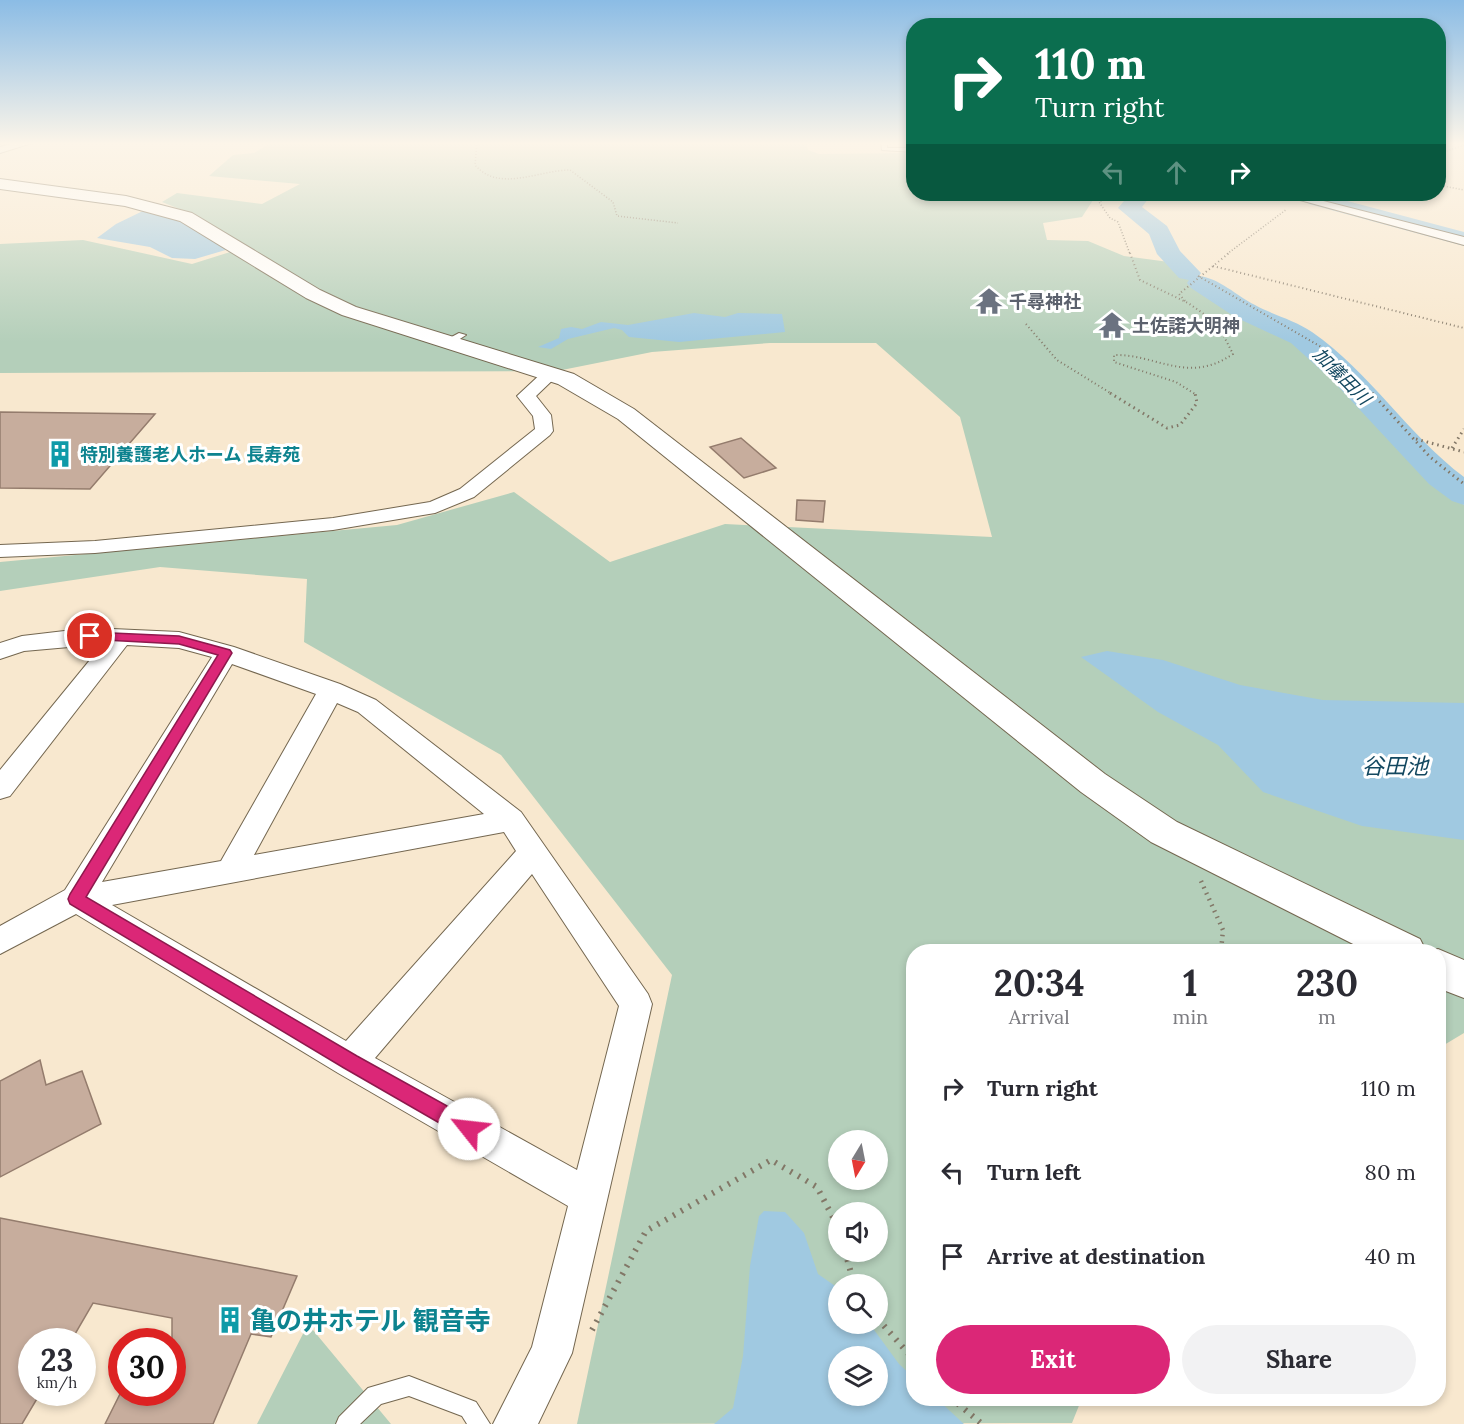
<!DOCTYPE html>
<meta charset="utf-8">
<style>
body{margin:0;font-family:Lora,"Noto Sans JP",serif;background:#f2f2f3;color:#2b2b33;height:100vh;display:flex;flex-direction:column;font-size:22px;white-space:nowrap}
*{box-sizing:border-box;margin:0}
p{font-size:20px;color:#7c7c81}
.icon{flex:none;width:33px;height:33px;fill:none;stroke:currentColor;stroke-width:2;stroke-linecap:round;stroke-linejoin:round}
.map{position:relative;flex:1;overflow:hidden}
.drawer{position:absolute;left:906px;top:944px;width:540px;height:462px;display:flex;flex-direction:column;background:#fff;border-radius:24px;box-shadow:0 3px 9px #0003}
.drawer>*{flex:none}
.banner{position:absolute;left:906px;top:18px;width:540px;height:183px;border-radius:24px;box-shadow:0 3px 9px #0003;background:#0b6e4f;color:#fff;overflow:hidden}
.needle{width:39px;rotate:190deg}
.fabs{position:absolute;left:828px;top:1130px;display:grid;gap:12px}
.fabs a{display:grid;place-items:center;width:60px;height:60px;border-radius:50%;background:#fff;box-shadow:0 3px 9px #0003;font-size:30px}
.speed{position:absolute;left:18px;top:1328px;display:flex;gap:12px;font-size:30px;font-weight:700;text-align:center}
.speed>*{display:grid;place-content:center;width:78px;height:78px;border-radius:50%;background:#fff;box-shadow:0 3px 9px #0003;line-height:1}
.speed small{font-size:15px;font-weight:400}
.speed .limit{border:9px solid #d22;background:#fff;color:#111}
.pin{position:absolute;display:grid;place-items:center;width:51px;height:51px;color:#fff;margin:-26px;border:3px solid #fff;border-radius:50%;box-shadow:0 2px 6px #0007}
.me{position:absolute;width:66px;margin:-33px;rotate:299deg;stroke-linejoin:round;filter:drop-shadow(0 0 4px #0008)}
.turn{display:flex;align-items:center;gap:21px;height:126px;padding:0 30px;font-size:27px}
.turn .icon{width:78px;height:78px;stroke-width:2.5}
.turn b{display:block;font-size:42px;line-height:51px}
.lanes{display:flex;align-items:center;height:57px;padding:0 30px;background:#0003;justify-content:center;gap:30px;direction:ltr}
.lanes .off{opacity:.35}
.eta{display:flex;justify-content:space-evenly;align-items:center;height:102px;text-align:center}
.eta b{font-size:36px;font-weight:700;line-height:42px}
.action{display:flex;gap:12px;margin-top:auto;padding:12px 30px}
.action a{flex:1;height:69px;border-radius:36px;background:#db2777;color:#fff;font-size:24px;font-weight:700;line-height:69px;text-align:center}
.action a+a{background:#f2f2f3;color:#2b2b33}
ul{padding:0;list-style:none}
li{display:flex;align-items:center;gap:18px;height:84px;padding:0 30px}
li div{flex:1}
li b{display:block;font-size:22px}
li em{font-style:normal}
.map>svg:first-child{display:block}
.green{fill:#b4cfba;fill-rule:evenodd}
.water{fill:#a0c9e1;fill-rule:evenodd}
.lines{fill:none;stroke-linecap:round;stroke-linejoin:round}
.river{fill:#a0c9e1;fill-rule:evenodd}
.building{fill:#c7ad9d;stroke:#947c6d;stroke-width:1.5}
.lane-casing{stroke:#746750;stroke-width:2}
.street-casing{stroke:#746750;stroke-width:2}
.secondary-casing{stroke:#746750;stroke-width:2}
.path-far4{stroke:#827767;stroke-width:1.5;stroke-dasharray:1 2;stroke-linecap:butt}
.path-far3{stroke:#827767;stroke-width:2;stroke-dasharray:1 3;stroke-linecap:butt}
.path-far2{stroke:#827767;stroke-width:3;stroke-dasharray:1.5 4;stroke-linecap:butt}
.path-far1{stroke:#827767;stroke-width:4.5;stroke-dasharray:1.5 5;stroke-linecap:butt}
.path{stroke:#827767;stroke-width:6;stroke-dasharray:2 7;stroke-linecap:butt}
.lane{fill:#fff;fill-rule:evenodd}
.street{fill:#fff;fill-rule:evenodd}
.secondary{fill:#fff;fill-rule:evenodd}
.route{fill:#db2777;stroke:#8e194d;stroke-width:1.5}
.labels{text-anchor:middle;dominant-baseline:central;stroke-width:6;stroke-linejoin:round;paint-order:stroke}
.far-worship-label{font-size:18px;font-weight:bold;fill:#5b616d;stroke:#fff;text-anchor:start}
.far-water-label{font-size:18px;font-style:italic;fill:#134860;stroke:#fff}
.far-culture-label{font-size:18px;font-weight:bold;fill:#0d838f;stroke:#fff;text-anchor:start}
.water-label{font-size:22px;font-style:italic;fill:#134860;stroke:#fff}
.near-culture-label{font-size:26px;font-weight:bold;fill:#0d838f;stroke:#fff;text-anchor:start}
</style>
<div class="map">
<svg width="1464" height="1424" viewBox="0 0 1464 1424">
<rect width="100%" height="100%" fill="#f8e8cf"/>
<path class="green" d="M272,142h534l2,8 11,4 94,-1 1,41h183l-15,23 -39,6 4,17 41,1 36,15 45,6 63,45 52,27 47,36 99,111 34,24v528l-25,15 -1,-97h-524v447h168l-10,25 -495,1 95,-449 -171,-220 -197,-113 3,-63 -147,-12 -160,24v-29l397,-37 117,-33 96,70 115,-38 267,13 -32,-120 -84,-74h-106l-118,9 -95,19 -557,2v-129l83,-4 109,24 54,-17 -49,-31 -35,-14 15,-9 85,11 38,-20 -91,-8 24,-21 21,-2zM838,1140h40v39h-40zM838,1212h40v39h-40zM838,1284h40v39h-40zM838,1356h40v39h-40z
M308,1324l83,100h-134z"/>
<path class="water" d="M147,209l52,20 30,20 -34,10 -23,-1 -22,-11 -53,-9 19,-14z
M694,313l31,4 13,-4 44,1 3,18 -106,10 -50,-5 -7,-7 -8,-2 -46,11 -17,10 -13,-2 21,-9 2,-9 10,-2 11,2 19,-7 27,3z
M1107,651l56,9 77,25 83,15 141,3v137l-102,-14 -99,-34 -45,-47 -60,-33 -77,-55z
M764,1211l21,1 19,21 14,41 20,14v35h31l30,41 14,13 1,21h22l28,26h-250l19,-16 10,-52 7,-90 9,-50zM838,1356h40v39h-40z"/>
<g class="lines">
<path class="river" d="M1130,194h22l-10,13 25,19 13,25 21,22 -2,3c20,2 38,20 56,29 18,10 40,15 57,27 58,40 96,103 152,145v28l-12,-4 -23,-17 -96,-103 -42,-38 -56,-26 -44,-29 -4,-5 2,-3 -10,-2 -22,-24 -8,-20 -31,-26z
M1309,194h12l143,38v14l-155,-42 -3,-5z"/>
</g>
<path class="building" d="M0,412l155,2 -65,75 -90,-1z
M741,438l35,30 -32,10 -34,-31z
M797,500l28,1 -2,21 -27,-2z
M40,1060l6,25 36,-14 19,53 -101,53v-96z
M0,1218l297,58 -26,61 -20,-3 -38,90h-108l16,-32h51v-74l-79,-15 -22,38h-39v51h9l-19,32h-22z"/>
<g class="lines">
<defs>
<path id="lane" d="M881,142h6v6h27v4l-32,-2z
M459,333l7,2 -14,9h-6v-4z
M409,1376l67,26 14,22h-23l-5,-8 -53,-20 -28,8 -21,20h-24l3,-7 29,-29z"/>
<path id="street" d="M16,142h19l-35,11v-6z
M1278,194h18l168,43v8z
M551,369l8,5 -23,22 15,19 2,16 -3,4 -76,62 -39,16 -102,17 -238,23 -95,4v-12l95,-4 238,-23 97,-16 30,-13 75,-60 -2,-13 -16,-20 28,-26z
M90,628l89,4 55,15 106,37 36,16 145,112 127,182 4,10 -80,349 -34,71h-45l39,-77 36,-141 -230,-133 -262,-159 -76,40v-28l65,-36 147,-233 -33,-9 -52,-3 -117,151 -10,3v-29l103,-126 -79,7 -24,8v-16l22,-7zM232,664l84,30 -95,167 -119,21zM337,703l21,9 126,102 -230,41zM504,832l12,19 -170,190 -234,-136zM532,874l87,132 -42,164 -202,-112z"/>
<path id="secondary" d="M0,179l126,17 66,17 128,77 36,17 218,67 60,35 471,365 72,48 243,117 6,12h-59l-216,-109 -70,-50 -463,-373 -60,-35 -216,-69 -36,-17 -126,-77 -55,-15 -125,-17z
M1438,949l26,11v38l-26,-10v-37h-6z"/>
</defs>
<use href="#lane" class="lane-casing"/>
<use href="#street" class="street-casing"/>
<use href="#secondary" class="secondary-casing"/>
<path class="path-far4" d="M477,142l-2,23c24,28 64,5 95,5l43,32 4,14 61,7
M1438,154l26,-9
M1438,185l26,5
M1118,194l-19,8 11,16 8,4 12,32
M1227,254l60,-45"/>
<path class="path-far3" d="M1130,253l10,27 48,23 29,20 16,31c-45,31 -76,0 -119,1v7l62,20 19,12
M1213,266l251,62
M1198,276l125,72 50,46
M1185,301l-6,-7 50,-41
M1026,324l31,36 55,34"/>
<path class="path-far2" d="M1110,393l57,35 13,-3 17,-22 -2,-10
M1372,393l58,64 34,27
M1416,439l48,13
M1452,448l12,-19"/>
<path class="path-far1" d="M1201,881l22,49 -2,21"/>
<path class="path" d="M845,1251l9,33
M878,1319l36,41
M592,1330l54,-99 125,-71 46,27 21,40
M951,1398l31,26"/>
<use href="#lane" class="lane"/>
<use href="#street" class="street"/>
<use href="#secondary" class="secondary"/>
</g>
<linearGradient id="sky" x2="0" y2="1"><stop stop-color="#8bbce5"/><stop offset="0.42" stop-color="#fcf5e9"/><stop offset="1" stop-color="#fcf5e9" stop-opacity="0"/></linearGradient>
<rect width="1464" height="342" fill="url(#sky)"/>
<path class="route" d="M90,632l89,4 51,14 2,3 -146,244 271,159 119,66 2,7 -2,7 -7,3 -7,-3 -118,-68 -274,-164 -2,-5 2,-5 148,-239 -39,-11 -93,-5 -2,-3z"/>
<defs>
<symbol id="temple-bare" viewBox="-9 -9 18 18"><path d="M0-6L5-2H3V0L6.5 2.5H4V6H1.5V3h-3V6H-4V2.5H-6.5L-3 0V-2H-5Z" fill="#6b7280" stroke="#fff" stroke-width="2.5" paint-order="stroke"/></symbol>
<symbol id="building-bare" viewBox="-9 -9 18 18"><path d="M-4-6H4V6H1V3H-1V6H-4ZM-2.5-4.3h1.7v1.8h-1.7ZM.8-4.3h1.7v1.8H.8ZM-2.5-1h1.7V.8h-1.7ZM.8-1h1.7V.8H.8Z" fill="#0f9aa8" stroke="#fff" stroke-width="2.5" paint-order="stroke"/></symbol>
</defs>
<g fill-rule="evenodd">
<use href="#temple-bare" x="970" y="282" width="38" height="38"/>
<use href="#temple-bare" x="1093" y="306" width="38" height="38"/>
<use href="#building-bare" x="41" y="435" width="38" height="38"/>
<use href="#building-bare" x="211" y="1301" width="38" height="38"/>
</g>
<g class="labels">
<g class="far-worship-label">
<text x="1009" y="301">千尋神社</text>
<text x="1132" y="325">土佐諾大明神</text>
</g>
<g class="far-water-label">
<text transform="translate(1342 376) rotate(45)">加儀田川</text>
</g>
<g class="far-culture-label">
<text x="80" y="454">特別養護老人ホーム 長寿苑</text>
</g>
<g class="water-label">
<text x="1395" y="766">谷田池</text>
</g>
<g class="near-culture-label">
<text x="250" y="1320">亀の井ホテル 観音寺</text>
</g>
</g>
</svg>
<div class="fabs">
<a><svg class="needle" viewBox="-14 -14 28 28"><path d="M0-13l5 13h-10z" fill="#e53935"/><path d="M0 13l5-13h-10z" fill="#7c7c81"/></svg></a>
<a><svg class="icon" aria-label="sound" viewBox="0 0 24 24"><path d="M4 9h4l5-4v14l-5-4H4zM17 9q2 3 0 6"/></svg></a>
<a><svg class="icon" aria-label="search" viewBox="0 0 24 24"><circle cx="10" cy="10" r="6"/><path d="M15 15l6 6"/></svg></a>
<a><svg class="icon" aria-label="layers" viewBox="0 0 24 24"><path d="M12 4l9 5-9 5-9-5zM3 14l9 5 9-5"/></svg></a>
</div>
<div class="speed"><div>23<small>km/h</small></div><div class="limit">30</div></div>
<div class="pin" style="left:90px;top:636px;background:#d93025"><svg class="icon" aria-label="arrive" viewBox="0 0 24 24"><path d="M6 21V4h12l-3 4 3 4H6"/></svg></div>
<svg class="me" style="left:469px;top:1129px" viewBox="-20 -20 40 40"><circle r="19" fill="#fff"/><path d="M0-13L10 11 0 6-10 11z" fill="#db2777"/></svg>
<div class="banner">
<div class="turn"><svg class="icon" aria-label="right" viewBox="0 0 24 24"><path d="M7 20v-9h11M14 6l5 5-5 5"/></svg><div><b>110 m</b>Turn right</div></div>
<div class="lanes"><svg class="icon off" aria-label="left" viewBox="0 0 24 24"><path d="M17 20v-9H6M10 6l-5 5 5 5"/></svg><svg class="icon off" aria-label="ahead" viewBox="0 0 24 24"><path d="M12 20V5M6 11l6-6 6 6"/></svg><svg class="icon" aria-label="right" viewBox="0 0 24 24"><path d="M7 20v-9h11M14 6l5 5-5 5"/></svg></div>
</div>
<section class="drawer">
<div class="eta">
<div><b>20:34</b><p>Arrival</p></div>
<div><b>1</b><p>min</p></div>
<div><b>230</b><p>m</p></div>
</div>
<ul>
<li><svg class="icon" aria-label="right" viewBox="0 0 24 24"><path d="M7 20v-9h11M14 6l5 5-5 5"/></svg><div><b>Turn right</b></div><em>110 m</em></li>
<li><svg class="icon" aria-label="left" viewBox="0 0 24 24"><path d="M17 20v-9H6M10 6l-5 5 5 5"/></svg><div><b>Turn left</b></div><em>80 m</em></li>
<li><svg class="icon" aria-label="arrive" viewBox="0 0 24 24"><path d="M6 21V4h12l-3 4 3 4H6"/></svg><div><b>Arrive at destination</b></div><em>40 m</em></li>
</ul>
<div class="action"><a>Exit</a><a>Share</a></div>
</section>
</div>
